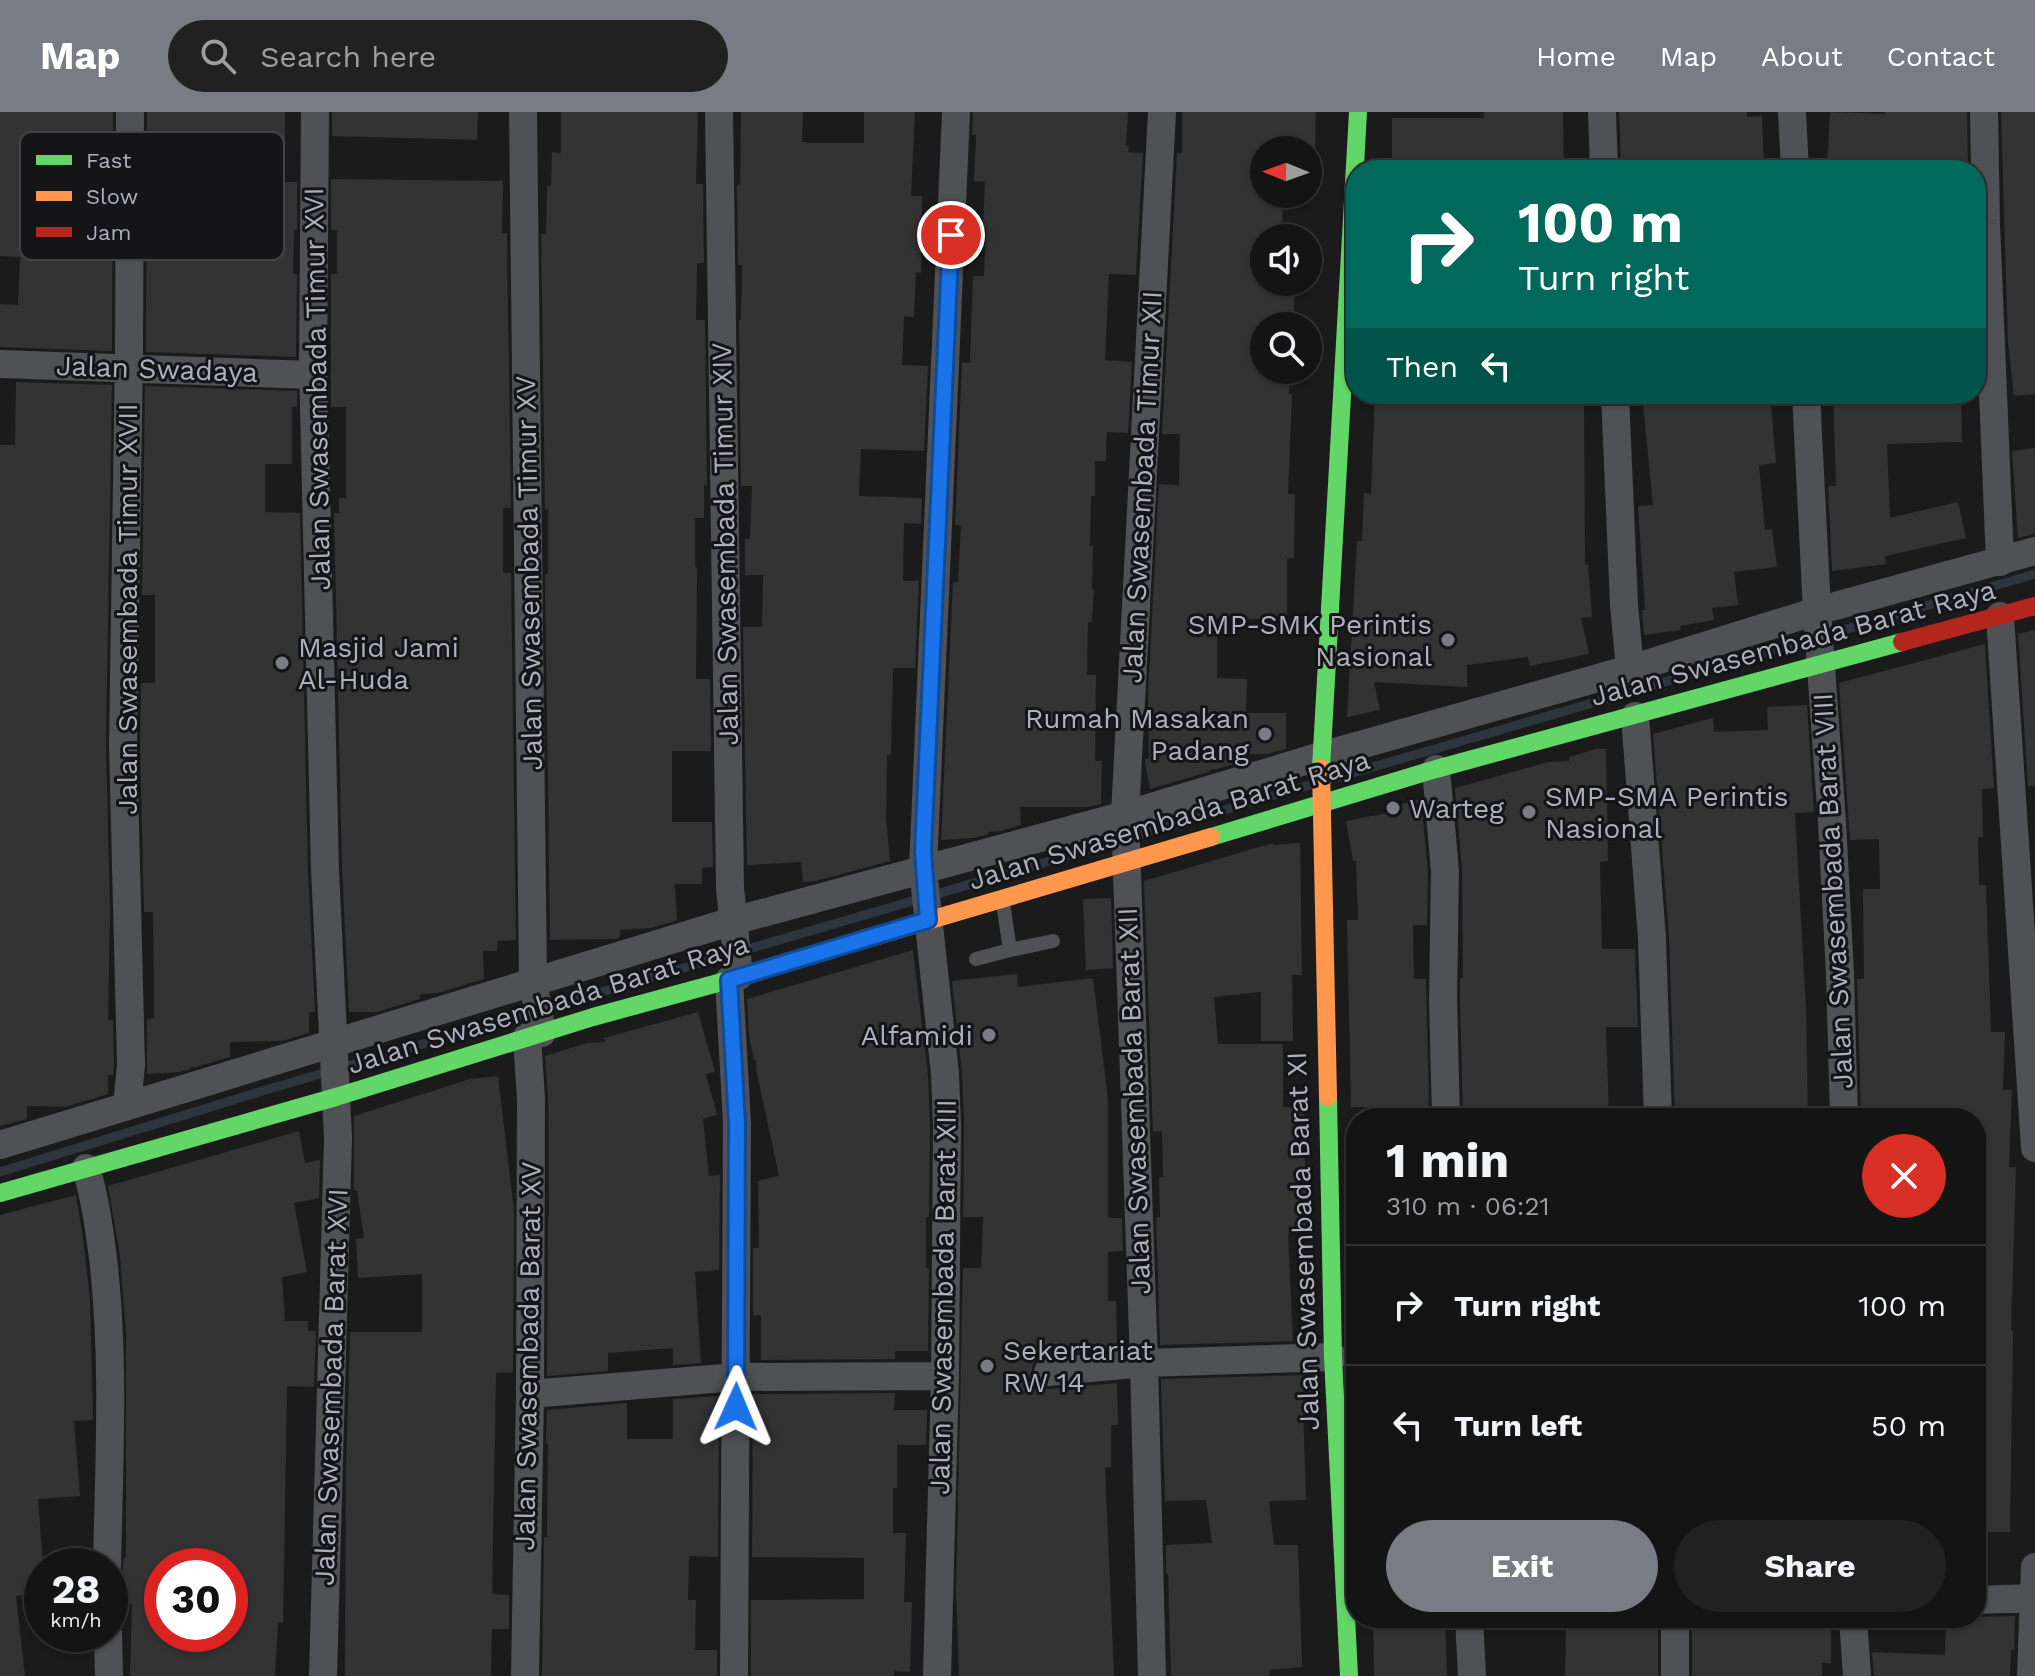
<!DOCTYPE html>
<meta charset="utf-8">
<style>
body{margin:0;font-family:"Work Sans",sans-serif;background:#212122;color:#f1f3f6;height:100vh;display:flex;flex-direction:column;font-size:30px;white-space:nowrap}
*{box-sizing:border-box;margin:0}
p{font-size:26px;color:#9d9ea0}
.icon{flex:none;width:44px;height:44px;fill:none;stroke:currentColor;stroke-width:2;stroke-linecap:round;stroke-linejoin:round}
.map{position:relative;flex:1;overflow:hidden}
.panel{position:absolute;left:1346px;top:996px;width:640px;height:520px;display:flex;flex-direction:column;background:#141415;border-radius:32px;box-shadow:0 2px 6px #0004,0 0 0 2px #333334}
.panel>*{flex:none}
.guide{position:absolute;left:1346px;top:48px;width:640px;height:244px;border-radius:32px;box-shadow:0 2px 6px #0004,0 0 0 2px #333334;background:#00695c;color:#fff;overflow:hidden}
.needle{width:52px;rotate:271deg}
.buttons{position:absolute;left:1250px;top:24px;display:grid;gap:16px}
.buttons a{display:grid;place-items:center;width:72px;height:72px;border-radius:50%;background:#141415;box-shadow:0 2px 6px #0004,0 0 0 2px #333334;font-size:40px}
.speed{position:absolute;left:24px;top:1436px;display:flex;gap:16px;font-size:40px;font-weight:700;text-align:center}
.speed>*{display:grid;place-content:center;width:104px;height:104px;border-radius:50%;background:#141415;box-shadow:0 2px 6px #0004,0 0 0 2px #333334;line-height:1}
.speed small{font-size:20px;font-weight:400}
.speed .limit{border:12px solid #d22;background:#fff;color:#111}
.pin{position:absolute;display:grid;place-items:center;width:68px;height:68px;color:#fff;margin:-34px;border:4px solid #fff;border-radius:50%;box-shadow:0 2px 8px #0007}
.me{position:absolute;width:88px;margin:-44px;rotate:1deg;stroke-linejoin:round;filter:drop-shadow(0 0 6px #0008)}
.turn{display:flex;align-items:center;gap:28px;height:168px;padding:0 40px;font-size:36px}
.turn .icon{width:104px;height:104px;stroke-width:2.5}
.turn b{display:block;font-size:56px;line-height:68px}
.then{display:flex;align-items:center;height:76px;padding:0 40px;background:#0003;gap:16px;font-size:30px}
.round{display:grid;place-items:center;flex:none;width:84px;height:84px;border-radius:42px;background:#212122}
.summary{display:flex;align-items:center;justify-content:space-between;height:136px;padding:0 40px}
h1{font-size:48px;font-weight:700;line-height:60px}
.action{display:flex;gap:16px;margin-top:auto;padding:16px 40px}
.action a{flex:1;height:92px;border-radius:48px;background:#797c85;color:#fff;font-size:32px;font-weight:700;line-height:92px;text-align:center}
.action a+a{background:#212122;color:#f1f3f6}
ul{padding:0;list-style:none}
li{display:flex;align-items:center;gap:24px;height:120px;padding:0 40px;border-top:2px solid #333334}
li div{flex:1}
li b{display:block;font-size:30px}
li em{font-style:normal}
header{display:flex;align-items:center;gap:48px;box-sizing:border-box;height:112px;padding:0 40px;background:#797c85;color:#fff}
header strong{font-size:38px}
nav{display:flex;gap:44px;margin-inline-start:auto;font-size:28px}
.search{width:560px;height:72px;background:#212122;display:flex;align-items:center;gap:20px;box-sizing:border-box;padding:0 28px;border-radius:44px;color:#9d9ea0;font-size:30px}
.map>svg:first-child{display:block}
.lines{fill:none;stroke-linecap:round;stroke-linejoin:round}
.stream{stroke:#2d363f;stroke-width:9}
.building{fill:#333334;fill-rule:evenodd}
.lane{stroke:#4f5155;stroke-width:14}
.street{stroke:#4f5155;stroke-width:28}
.fast{stroke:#63d668;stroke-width:18}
.slow{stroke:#ff974d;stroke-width:18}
.jam{stroke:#b3261e;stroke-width:18}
.route-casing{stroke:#114b97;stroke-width:20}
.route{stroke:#1a73e8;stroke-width:14}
.poi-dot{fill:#797c85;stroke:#151518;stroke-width:3}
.labels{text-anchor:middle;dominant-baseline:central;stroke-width:6;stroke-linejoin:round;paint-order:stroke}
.street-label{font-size:28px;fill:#acb0bd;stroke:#151518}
.poi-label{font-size:28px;fill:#acb0bd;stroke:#151518;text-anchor:start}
.key{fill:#151518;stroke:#42444a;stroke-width:2}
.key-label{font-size:22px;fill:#acb0bd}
</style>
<header>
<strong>Map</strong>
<div class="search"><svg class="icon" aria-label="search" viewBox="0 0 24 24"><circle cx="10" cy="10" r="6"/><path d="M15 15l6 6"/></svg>Search here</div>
<nav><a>Home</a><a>Map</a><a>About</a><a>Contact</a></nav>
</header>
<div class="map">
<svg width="2035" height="1564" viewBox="0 0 2035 1564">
<rect width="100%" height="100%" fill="#1b1b1c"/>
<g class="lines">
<path class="stream" d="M1332,667l703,-205
M0,1060l269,-83 1041,-304"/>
</g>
<path class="building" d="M0,0h113l-1,239 -112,-4v-43l18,1 2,-48 -20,-1z
M147,0h138v70h12v48h-3l-1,44h4l-1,83 -150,-5z
M332,0h146l-1,28 -145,-4z
M561,0h137l-2,72h7l1,79h-7l-1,57h9l2,165h-3v33h-9v49h2l-1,112h14l1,72h-39v71h40l1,45 -11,1v16h-27l2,36 -25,8 -32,2v8l-5,1 -65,1 -5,-366h3v-65h-3l-4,-275h5l1,-48h4l1,-34 9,1z
M741,0h62l-1,30h5v1h57v-31h51l-4,84h11l-1,77 -5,-1 -2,45 -10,-1 -2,49 26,1 -4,85 -63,-2 -2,47 63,2 -1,26 -17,-1 -1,58h16l-4,87h-22l-2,87h-4l-1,64 4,42 -74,20 -13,1 -2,-20 -54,3 -4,-238h19l1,-52h-18v-36h5l2,-53h-11l-2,-166h2l1,-55h-4l-1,-80h3z
M973,0h155l-2,33 3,1 -1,6 15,1 -7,122 -27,-1 -4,86 27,2 -4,71 -21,-1 -1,29h-11v35h-4l-1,50h3l-1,43h2l-2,33h-4l-1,53h9l-1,86h7l-1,43 -13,3h-68l1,18 -20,6 -13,1v2l-15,4 -32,2 12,-258h5l3,-56 -6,-1 7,-163 8,1 3,-87h11l2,-49h-3l2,-45 -11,-1 2,-46h-4z
M1182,0h134l-1,38h-51v47l19,1 -1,40h-18v44h31l-2,44h-29v44h26l-1,24h3l-4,100h7l-1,64 -7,1v61l-70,-2v60l30,1 -1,34h40v36l-18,5h-27v8l-24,7 -8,1v2l-59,17 -5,-27v-3h4l-1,-64 11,-211 20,1 1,-51h-18l15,-281h5z
M1484,0h79l1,58h-80v-4l-92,-1v-47h92z
M1619,0h128v5l15,-1 2,54h-143z
M1830,0l55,2v-2h82l1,58h-141z
M2001,0h34v282l-21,2 -6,-53z
M331,67l172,2 -1,52h5l4,275h-8v65h8l5,367 -19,1v10h-14l1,28 -46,14 -18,1v5l-43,13h-28l-7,-143 -8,-356h5v-15h7v-91h-15v-133h6v-44h-6z
M16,270l96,3 -6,360 4,166 -2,109h5l1,44 -1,11h-5v19l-42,13 -39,-1v13l-27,7v-681h15z
M145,274l152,5v16h-5v57h-27v48l35,1 8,357 7,142h-6v21l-27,8 -52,1v15l-34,10h-6l1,2 -12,3 -32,2v-55l7,-1v-38l-1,-68h-9l-4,-167 1,-62h14v-88h-13z
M1375,282h198v6h11l1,165 3,-1 4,53 -11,1 8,36 -59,12 -2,-9 -61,8v22l-93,-5 6,28 -33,7 10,-176h5l2,-48 7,1z
M1642,282h128l6,69 -17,2 6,65 7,-1 5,38 -43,5 4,33 -26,3 2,12 -34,6 1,4 -37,5 -2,-25h3l-7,-104 15,-1z
M1833,282h128l1,48 -75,2 3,74 68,-16 8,36 -81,18 1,8 -54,7 -4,-85h8z
M2035,336v86l-17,4 -6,-87z
M2035,518v156h-7l-10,-152z
M1985,532l9,144 -12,1 1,48h-5l1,48h7l5,147h14l-2,58h9l-3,77h7l-5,164h2l-3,201h-34v-414h-115l-4,-139h7l-1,-90h17l-1,-50 -29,1 -11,-157z
M1807,593l7,107 -19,1 11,196 2,109h-133l-6,-181 -16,-203 60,-16 1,14 54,-2 -1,-23z
M1596,637h10l2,112 -8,1 2,87h33l3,78h-32l3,91h-146l-3,-119v-21h3l-1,-107 -7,-83 93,-26 21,-1v-4z
M1421,686l7,74 -1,53h-14l1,54h12l3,128h-78l-4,-187h11l-2,-59h-3l-7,-40 41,-8v-4z
M1273,731v2l27,-2 2,132h-10l1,66h-32v-49l-47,5 4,47h65v63h21l2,127h-18l5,107 -133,4 -4,-128h4l-1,-40h4l-1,-46 -9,1 -9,-251z
M1111,786l2,70 -27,2 -3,-71z
M913,838l15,125 2,50 -1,92h-3v51h3l-1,83h-33v8l-134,1v-45h-8v-67h6l-1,-67 21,-5 -23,-107v-10l-2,1 -5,-24 -2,-37z
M1017,862l1,13 75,-9 15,121v119h14l1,33 -15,1v49h8l1,47 -71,7 -8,4 -5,5 -2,9 4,9 5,5 9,2 68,-6 1,42h-7v42l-6,1 9,208h-155l-3,-84 7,-324h18l2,-51h-20l1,-92 -2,-52 -10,-92z
M698,900l17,60 -9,2 11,41 -14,4 6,57 11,-1 -1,95 -24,2 6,91 -28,2v-17l-65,5v18l-61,5 1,-160h1l-1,-117 -3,-43 42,-13 18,-1 -1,-4z
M498,964l16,135 -1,161 -17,1 -4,221 17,1v34h-17l-1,47h-146l1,-206 4,-138h72v-58l-64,4 -2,-39 8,-1 -7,-48 -3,1v-75l116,-37z
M299,1019l6,32 15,-3 -1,38 -25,5 13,69 -25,5 3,44h23v10h8l-2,56 -27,-1 -4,237h-5l-3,53h-145l2,-72h-14v-26l4,-4 2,-16h2v-224l-6,-78 -12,-70zM162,1454h68v68h-68z
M76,1083l7,43 7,60 3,122 -19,1 6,75 -42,3 5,67 -1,28 -26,2 9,80h-25v-461z
M1311,1263v33h-8l3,92 -37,1 5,44h24l4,122 -33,3 1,6h-99l-3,-102h-2v-29l46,-2 -6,-43 -41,1 -4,-122z
M895,1281l-1,17h33l-1,35h-29v43h-4v45h13l-2,69h8l-2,70 -16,-1v5h-143v-76l113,-1v-41l-112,-1 1,-163z
M719,1284l-1,161 -29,-1 -1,44h8l-1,50h22v26h-175l2,-139h3l1,-93h-2l1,-34 80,-7v36h46v-40z
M2015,1504l-1,34h-3l-1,26h-136l-2,-24 73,3 1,-37z
M1373,1506h72l2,58h-73z
M1566,1506h92v58h-93z
M1692,1506h139v45h-9v13h-130z"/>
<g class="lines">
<path class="lane" d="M1010,838l43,-9
M976,847l34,-9 -7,-47"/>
<path class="street" d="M315,0l-2,252 12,506 13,268 -15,538
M523,0l10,869 9,52
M719,0l11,776 9,88
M1602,0l2,58
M1792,0l3,58
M1984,0l2,112 14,338
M0,252l313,11
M1615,282l9,211 6,64
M1806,282l11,217 15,211 8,152 4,144
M2000,504l35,532
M1635,604l17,222 6,180
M1436,657l9,102 -2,128 3,119
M729,868l8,143 -3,553
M127,994l4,-41 -8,-320 6,-393 1,-240
M0,1033l733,-224 392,-106 196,-59 309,-87 187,-58 218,-60
M86,1056c9,30 13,59 17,90 12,102 6,206 4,308
M1048,1260l96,-9 189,-6
M530,1282l206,-17 209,-1
M1976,1488l59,-2
M1469,1506l3,58
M1853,1506l4,58
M108,1522l1,42
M525,1564l5,-282 1,-295 -4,-62
M937,1564l8,-300 2,-251 -2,-51 -22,-205 33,-757
M1152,1564l-8,-313 -19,-548 37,-703
M1675,1564v-58
M2031,1564l4,-109"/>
<path class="fast" d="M1321,656l37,-656
M1211,725l225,-68 466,-127
M1328,985l5,260 16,319
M0,1081l336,-96 257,-80 136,-37 127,-38"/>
<path class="slow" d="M1321,656l7,329
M856,830l355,-105"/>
<path class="jam" d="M1902,530l133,-36"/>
</g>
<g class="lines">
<defs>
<path id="route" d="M736,1295l1,-284 -8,-143 199,-60 -5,-69 28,-616"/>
</defs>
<use href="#route" class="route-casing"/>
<use href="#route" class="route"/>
</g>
<g class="poi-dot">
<circle cx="1448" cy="528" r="8"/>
<circle cx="282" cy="551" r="8"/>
<circle cx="1265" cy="622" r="8"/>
<circle cx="1393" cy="696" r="8"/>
<circle cx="1529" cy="700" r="8"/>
<circle cx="989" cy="923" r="8"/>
<circle cx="987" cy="1254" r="8"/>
</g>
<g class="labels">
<g class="street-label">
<text transform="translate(157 257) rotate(2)">Jalan Swadaya</text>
<text transform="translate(317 277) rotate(-91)">Jalan Swasembada Timur XVI</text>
<text transform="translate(1142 375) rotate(-87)">Jalan Swasembada Timur XII</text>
<text transform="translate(725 432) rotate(-91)">Jalan Swasembada Timur XIV</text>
<text transform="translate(529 461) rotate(-91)">Jalan Swasembada Timur XV</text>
<text transform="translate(127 497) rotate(-90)">Jalan Swasembada Timur XVII</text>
<text transform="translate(1793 531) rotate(-15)">Jalan Swasembada Barat Raya</text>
<text transform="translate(1169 708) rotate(-17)">Jalan Swasembada Barat Raya</text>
<text transform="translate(1833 779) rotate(-93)">Jalan Swasembada Barat VIII</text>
<text transform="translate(548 892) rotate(-17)">Jalan Swasembada Barat Raya</text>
<text transform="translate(1134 989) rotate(-92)">Jalan Swasembada Barat XII</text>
<text transform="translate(1303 1129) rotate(-92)">Jalan Swasembada Barat XI</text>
<text transform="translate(943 1185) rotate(-89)">Jalan Swasembada Barat XIII</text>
<text transform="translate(528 1244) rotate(-89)">Jalan Swasembada Barat XV</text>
<text transform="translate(331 1275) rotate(-88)">Jalan Swasembada Barat XVI</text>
</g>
<g class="poi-label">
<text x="1432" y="512" text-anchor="end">SMP-SMK Perintis<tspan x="1432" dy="32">Nasional</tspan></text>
<text x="298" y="535">Masjid Jami<tspan x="298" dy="32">Al-Huda</tspan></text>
<text x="1249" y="606" text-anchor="end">Rumah Masakan<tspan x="1249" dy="32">Padang</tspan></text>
<text x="1545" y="684">SMP-SMA Perintis<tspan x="1545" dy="32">Nasional</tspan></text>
<text x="1409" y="696">Warteg</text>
<text x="973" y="923" text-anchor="end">Alfamidi</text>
<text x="1003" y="1238">Sekertariat<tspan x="1003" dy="32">RW 14</tspan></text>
</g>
</g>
<rect x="20" y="20" width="264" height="128" rx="12" class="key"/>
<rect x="36" y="43" width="36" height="10" fill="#63d668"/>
<rect x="36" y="79" width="36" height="10" fill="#ff974d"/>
<rect x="36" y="115" width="36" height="10" fill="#b3261e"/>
<g class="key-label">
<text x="86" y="56">Fast</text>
<text x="86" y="92">Slow</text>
<text x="86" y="128">Jam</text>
</g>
</svg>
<div class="buttons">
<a><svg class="needle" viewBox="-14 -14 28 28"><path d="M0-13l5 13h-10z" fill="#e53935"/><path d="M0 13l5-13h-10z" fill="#9d9ea0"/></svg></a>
<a><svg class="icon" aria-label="sound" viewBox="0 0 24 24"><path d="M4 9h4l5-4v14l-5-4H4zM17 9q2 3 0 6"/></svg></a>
<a><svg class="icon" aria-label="search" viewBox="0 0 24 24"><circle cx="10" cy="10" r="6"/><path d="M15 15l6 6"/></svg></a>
</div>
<div class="speed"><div>28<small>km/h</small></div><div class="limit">30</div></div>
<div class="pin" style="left:951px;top:123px;background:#d93025"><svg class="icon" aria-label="arrive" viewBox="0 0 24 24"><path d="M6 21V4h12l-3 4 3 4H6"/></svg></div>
<svg class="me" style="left:736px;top:1295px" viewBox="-20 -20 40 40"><path d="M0-17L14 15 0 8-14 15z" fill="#1a73e8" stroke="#fff" stroke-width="4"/></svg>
<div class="guide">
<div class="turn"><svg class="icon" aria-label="right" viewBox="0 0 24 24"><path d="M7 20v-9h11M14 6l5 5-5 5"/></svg><div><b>100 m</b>Turn right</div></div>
<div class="then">Then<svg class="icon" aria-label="left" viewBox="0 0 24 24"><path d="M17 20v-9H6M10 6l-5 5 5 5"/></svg></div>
</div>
<section class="panel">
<div class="summary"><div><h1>1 min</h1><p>310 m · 06:21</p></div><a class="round" style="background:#d93025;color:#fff"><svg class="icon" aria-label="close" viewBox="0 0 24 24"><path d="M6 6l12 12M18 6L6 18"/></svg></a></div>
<ul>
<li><svg class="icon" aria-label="right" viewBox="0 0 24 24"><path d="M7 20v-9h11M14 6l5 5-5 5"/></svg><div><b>Turn right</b></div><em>100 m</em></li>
<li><svg class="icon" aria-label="left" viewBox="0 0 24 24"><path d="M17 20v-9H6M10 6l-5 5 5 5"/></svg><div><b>Turn left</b></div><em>50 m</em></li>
</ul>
<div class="action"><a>Exit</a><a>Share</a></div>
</section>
</div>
